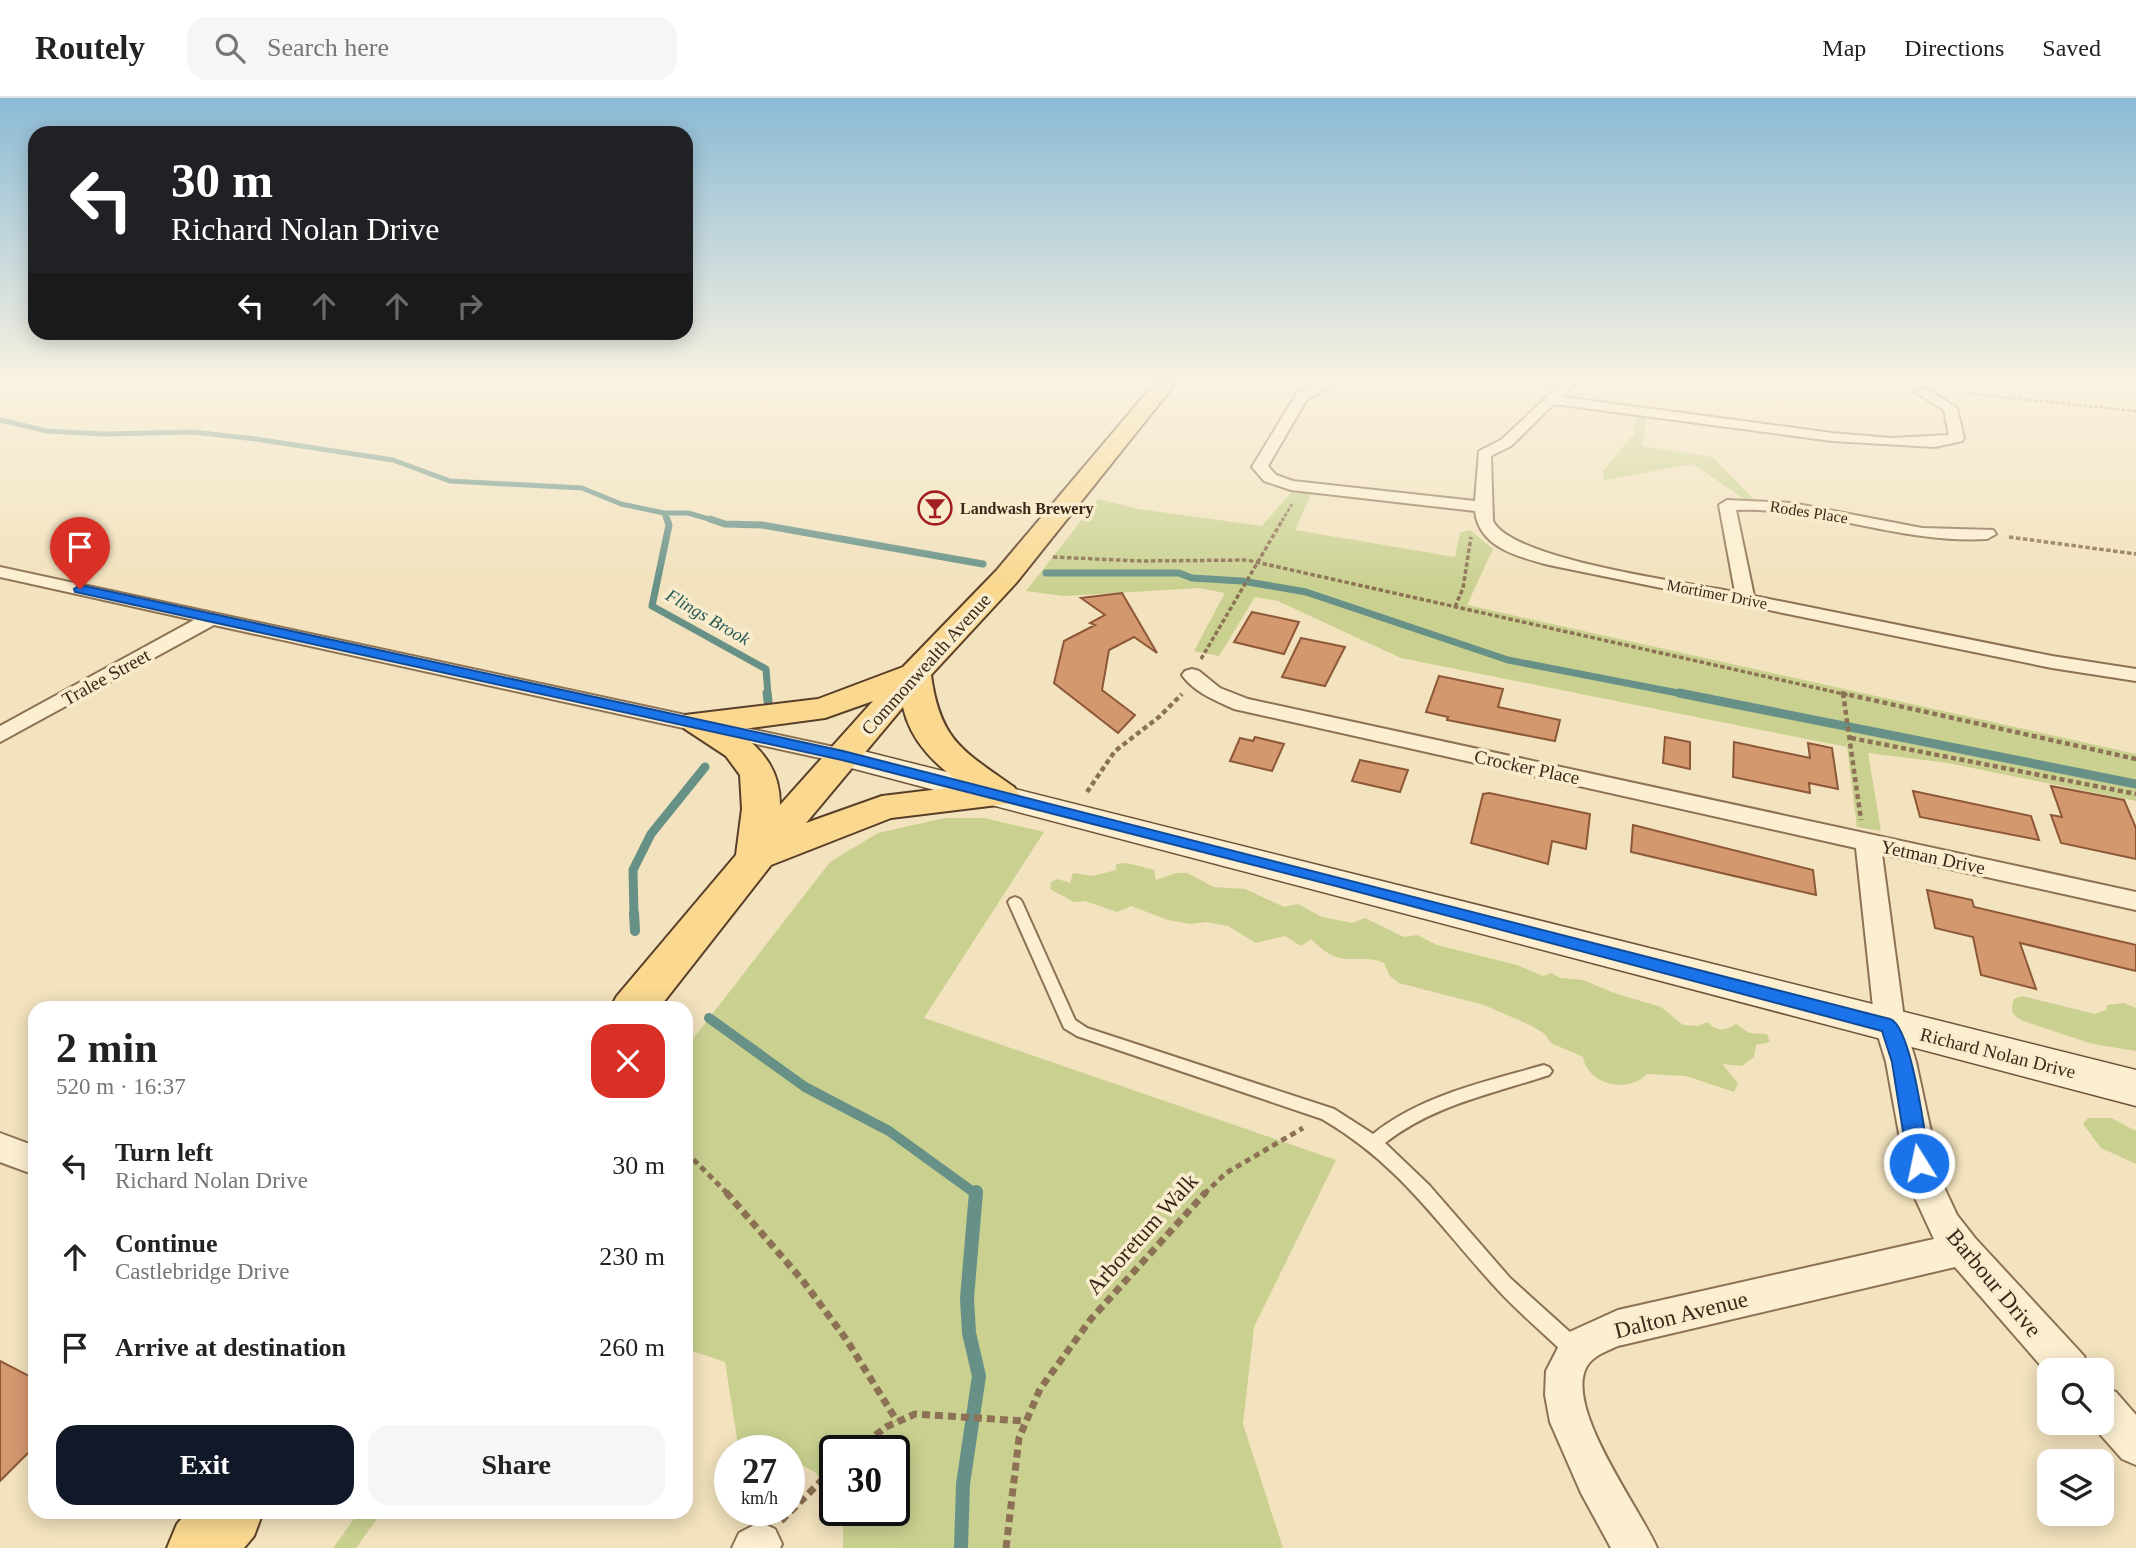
<!DOCTYPE html>
<meta charset="utf-8">
<style>
body{margin:0;font-family:Georgia,serif;background:#f6f6f6;color:#222;height:100vh;display:flex;flex-direction:column;font-size:26px;white-space:nowrap}
*{box-sizing:border-box;margin:0}
p{font-size:23px;color:#767676}
.icon{flex:none;width:38px;height:38px;fill:none;stroke:currentColor;stroke-width:2;stroke-linecap:round;stroke-linejoin:round}
.map{position:relative;flex:1;overflow:hidden}
.panel{position:absolute;left:28px;top:903px;width:665px;height:518px;display:flex;flex-direction:column;background:#fff;border-radius:21px;box-shadow:0 4px 18px #0003}
.panel>*{flex:none}
.hud{position:absolute;left:28px;top:28px;width:665px;height:214px;border-radius:21px;box-shadow:0 4px 18px #0003;background:#202124;color:#fff;overflow:hidden}
.buttons{position:absolute;left:2037px;top:1260px;display:grid;gap:14px}
.buttons a{display:grid;place-items:center;width:77px;height:77px;border-radius:14px;background:#fff;box-shadow:0 4px 18px #0003;font-size:35px}
.speed{position:absolute;left:714px;top:1337px;display:flex;gap:14px;font-size:35px;font-weight:700;text-align:center}
.speed>*{display:grid;place-content:center;width:91px;height:91px;border-radius:50%;background:#fff;box-shadow:0 4px 18px #0003;line-height:1}
.speed small{font-size:18px;font-weight:400}
.speed .limit{border:4px solid #111;border-radius:10px;background:#fff;color:#111}
.pin{position:absolute;display:grid;place-items:center;width:60px;height:60px;color:#fff;margin:-72px -30px;border-radius:50% 50% 50% 0;rotate:-45deg;box-shadow:0 0 7px #0007}
.pin .icon{rotate:45deg}
.me{position:absolute;width:77px;margin:-38px;rotate:350deg;stroke-linejoin:round;filter:drop-shadow(0 0 5px #0008)}
.turn{display:flex;align-items:center;gap:24px;height:147px;padding:0 28px;font-size:32px}
.turn .icon{width:91px;height:91px;stroke-width:2.5}
.turn b{display:block;font-size:49px;line-height:60px}
.lanes{display:flex;align-items:center;height:66px;padding:0 28px;background:#0003;justify-content:center;gap:35px;direction:ltr}
.lanes .off{opacity:.35}
.round{display:grid;place-items:center;flex:none;width:74px;height:74px;border-radius:21px;background:#f6f6f6}
.overview{display:flex;align-items:center;justify-content:space-between;height:119px;padding:0 28px}
h1{font-size:42px;font-weight:700;line-height:52px}
.action{display:flex;gap:14px;margin-top:auto;padding:14px 28px}
.action a{flex:1;height:80px;border-radius:21px;background:#111827;color:#fff;font-size:28px;font-weight:700;line-height:80px;text-align:center}
.action a+a{background:#f6f6f6;color:#222}
ul{padding:0;list-style:none}
li{display:flex;align-items:center;gap:21px;height:91px;padding:0 28px}
li div{flex:1}
li b{display:block;font-size:26px}
li em{font-style:normal}
header{display:flex;align-items:center;gap:42px;box-sizing:border-box;height:98px;padding:0 35px;background:#fff;border-bottom:2px solid #e0e0e0}
header strong{font-size:33px}
nav{display:flex;gap:38px;margin-inline-start:auto;font-size:24px}
.search{width:490px;height:63px;background:#f6f6f6;display:flex;align-items:center;gap:18px;box-sizing:border-box;padding:0 24px;border-radius:21px;color:#767676;font-size:26px}
.map>svg:first-child{display:block}
.green{fill:#cad190}
.lines{fill:none;stroke-linecap:round;stroke-linejoin:round}
.stream-far4{stroke:#679187;stroke-width:5}
.stream-far3{stroke:#679187;stroke-width:7}
.stream-far2{stroke:#679187;stroke-width:9}
.stream-far1{stroke:#679187;stroke-width:10}
.stream{stroke:#679187;stroke-width:14}
.building{fill:#d4986f;stroke:#8d5838;stroke-width:2}
.lane-casing{stroke:#8c7154;stroke-width:4}
.street-casing{stroke:#8c7154;stroke-width:4}
.secondary-casing{stroke:#6d5238;stroke-width:3}
.primary-casing{stroke:#593f29;stroke-width:4}
.path-far4{stroke:#8c7154;stroke-width:2.5;stroke-dasharray:3.5 2;stroke-linecap:butt}
.path-far3{stroke:#8c7154;stroke-width:3.5;stroke-dasharray:4.5 2.5;stroke-linecap:butt}
.path-far2{stroke:#8c7154;stroke-width:4.5;stroke-dasharray:5 3.5;stroke-linecap:butt}
.path-far1{stroke:#8c7154;stroke-width:5;stroke-dasharray:6 4.5;stroke-linecap:butt}
.path{stroke:#8c7154;stroke-width:7;stroke-dasharray:8 5;stroke-linecap:butt}
.lane{fill:#fcefd1;fill-rule:evenodd}
.street{fill:#fcefd1;fill-rule:evenodd}
.secondary{fill:#fcefd1;fill-rule:evenodd}
.primary{fill:#fad890;fill-rule:evenodd}
.route{fill:#1a73e8;stroke:#114b97;stroke-width:2}
.labels{text-anchor:middle;dominant-baseline:central;stroke-width:7;stroke-linejoin:round;paint-order:stroke}
.far-poi-label{font-size:16px;font-weight:bold;fill:#39291b;stroke:#f9eccd;text-anchor:start}
.far-street-label{font-size:16px;fill:#39291b;stroke:#f9eccd}
.far-water-label{font-size:18px;font-style:italic;fill:#285b57;stroke:#f9eccd}
.street-label{font-size:19px;fill:#39291b;stroke:#f9eccd}
.near-street-label{font-size:23px;fill:#39291b;stroke:#f9eccd}
</style>
<header>
<strong>Routely</strong>
<div class="search"><svg class="icon" aria-label="search" viewBox="0 0 24 24"><circle cx="10" cy="10" r="6"/><path d="M15 15l6 6"/></svg>Search here</div>
<nav><a>Map</a><a>Directions</a><a>Saved</a></nav>
</header>
<div class="map">
<svg width="2136" height="1450" viewBox="0 0 2136 1450">
<rect width="100%" height="100%" fill="#f2e2bd"/>
<path class="green" d="M1636,316l11,2 -5,30 70,11 44,44h-9l-54,-37 -89,16 -1,-9 31,-37z
M1294,391l18,3 -17,38 160,27 5,-24 10,-3 23,19 -26,56 669,149v47l-188,-38 -80,-10 13,78 -24,-4 -10,-80 -446,-89 -123,-57 -23,-4 -36,59 -25,-5 31,-58 -26,-5 -135,8 -38,-5 72,-92 40,10 124,17z
M945,720h39l60,14 -120,186 412,142 -82,167 -11,97 40,124h-440v-24l-5,-14h56v-59h-59v50l-20,-29 -26,-14v-7h-50l-14,-89 -39,-13v-301l144,-186 48,-29z
M1127,765l27,7 2,10 20,-7h11l27,14 31,2 39,18 14,-3 24,13 30,6 13,-5 39,19 13,-2 20,10 80,20 26,11 9,-3 8,5 23,2 31,13 47,14 22,18 15,1 9,-4c11,9 17,10 29,2l13,9 18,1 3,8 -14,3 -2,12 -12,9 -20,-2 16,19 -4,9 -48,-16 -39,-2c-19,20 -59,11 -64,-17l-32,-14 -6,-9 -15,-9 -46,-20 -85,-22 -9,-7 -6,-13c-30,-12 -41,9 -73,-24l-10,7 -16,-10 -29,7 -28,-17 -21,-4 -17,2 -22,-4 -37,-14 -14,6 -32,-11 -11,1 -24,-13 1,-7 7,-3 12,4 3,-10 20,3 23,-6v-6z
M2022,898l73,18 11,-4 1,-5 17,-2 12,5v43l-43,-7 -70,-23c-11,-7 -13,-9 -9,-22z
M2088,1020h23l25,13v33l-35,-16 -18,-24z
M359,1414h23l-26,36h-23z"/>
<g class="lines">
<path class="stream-far4" d="M0,322l47,11 57,3 89,-2 63,7 137,21 57,21 132,7 39,16 43,9 3,8
M664,415h24l28,8"/>
<path class="stream-far3" d="M667,421l2,6 -17,81 114,63 2,26
M710,421l15,5 37,1 221,39
M1046,475h133l13,5 50,3 64,11 202,68 180,35"/>
<path class="stream-far2" d="M767,595l1,8
M1679,595l457,91
M634,817l-1,-45 18,-36 54,-67"/>
<path class="stream-far1" d="M634,815l1,18
M709,920l96,69 84,44 87,63"/>
<path class="stream" d="M961,1450l2,-64 16,-108 -10,-43 -2,-35 9,-106"/>
</g>
<path class="building" d="M1122,495l35,60 -23,-16 -25,13 -7,40 33,25 -17,18 -64,-50 10,-42 31,-16 -5,-2 15,-8 -24,-17z
M1252,514l47,10 -15,32 -50,-12z
M1301,540l44,9 -20,39 -43,-9z
M1439,578l64,13 -5,18 62,13 -5,21 -108,-21 1,-3 -22,-5z
M1255,639l29,7 -12,27 -42,-10 10,-23 13,3z
M1665,639l25,5v27l-27,-6z
M1734,644l76,16 -2,-15 24,5 6,41 -29,-6 1,10 -77,-16z
M1360,662l48,10 -8,22 -48,-11z
M2051,688l73,14 12,28v31l-75,-16 -10,-28 11,2z
M1913,693l118,25 8,24 -119,-23z
M1489,695l101,21 -4,35 -34,-8 -4,23 -77,-21 12,-49z
M1633,727l180,45 3,25 -185,-43z
M1927,792l45,10 2,7 162,38v26l-116,-28 16,46 -55,-14 -8,-38 -38,-9z
M0,1263l35,18v67l-35,35z"/>
<g class="lines">
<defs>
<path id="lane" d="M1015,799l5,2 2,3 53,118 12,8 247,81 39,25c49,-39 112,-52 171,-69l5,2 3,4 -3,4c-57,19 -116,30 -164,68l44,42 81,93 72,65 3,7 -3,7 -7,2 -7,-2c-23,-23 -48,-43 -70,-67 -60,-65 -97,-125 -176,-171l-245,-83 -13,-8 -56,-126 2,-3z"/>
<path id="street" d="M1319,286h17l-29,15 -39,67 8,9 17,6 182,20 4,-50 22,-11 60,-56h14l-13,13 270,36 59,5 58,-3 -5,-25 -30,-19 12,-3 31,20 7,30 -2,3 -27,6 -103,-6 -278,-37 -43,42 -20,10 2,65c19,39 196,62 242,71l-16,-87 8,-5 65,3 130,25 71,2 3,4 -9,5c-86,5 -165,-32 -251,-29l18,86 298,60 84,13v12l-84,-13 -503,-103c-30,-8 -70,-17 -74,-54l-184,-21 -27,-9 -12,-14 45,-74z
M0,469l843,182 11,7 -11,7 -629,-138 -214,117v-16l194,-106 -194,-43z
M1192,571l7,2 21,17 28,11 888,193v18l-254,-56 23,172 11,36 26,121 15,32 18,23 109,118 5,14h-40v5l-94,-108 -337,79c-11,5 -24,9 -31,20 -24,41 53,142 70,182h-46l-30,-55 -31,-71 -5,-27 1,-24 19,-37 53,-24 316,-71 -26,-56 -22,-121 -11,-36 -19,-178 -622,-139c-19,-9 -39,-16 -52,-34l3,-4z
M0,1035l35,13v29l-35,-13z
M2102,1288l14,6 20,23v50l-14,-6 -32,-36h12z
M760,1424l15,7 7,15 -2,4h-48l7,-15z"/>
<path id="secondary" d="M843,648l1293,324v36l-1304,-343 -5,-7 5,-7z"/>
<path id="primary" d="M1154,286h21l-159,199 -85,92c9,66 32,76 83,112l6,8 -6,8 -123,15 -120,47 -112,143h-49l7,-12 119,-141 6,-46 -2,-34 -14,-19 -41,-27 -5,-7 5,-7 133,-16 85,-32 93,-96zM873,603l-93,104c0,-35 -17,-56 -45,-75l90,-12zM903,609c8,36 34,59 62,79l-83,10 -76,27z
M187,1414h76l-9,24 -10,12h-77l10,-24z"/>
</defs>
<use href="#lane" class="lane-casing"/>
<use href="#street" class="street-casing"/>
<use href="#secondary" class="secondary-casing"/>
<use href="#primary" class="primary-casing"/>
<path class="path-far4" d="M1963,295l173,18
M1282,423l10,-17"/>
<path class="path-far3" d="M2009,439l127,17
M1053,459l87,4 107,-1 601,135
M1455,509l8,-19 8,-51
M1201,561l82,-140"/>
<path class="path-far2" d="M1841,595l295,66
M1843,595l18,127
M1851,640l285,56
M1087,694l28,-41 44,-34 23,-23"/>
<path class="path-far1" d="M686,1054l42,42
M1204,1096l22,-21 77,-45"/>
<path class="path" d="M726,1094l77,89 43,58 51,82
M855,1353l31,-24 29,-13 109,7
M781,1423l54,-54
M1006,1450l13,-110 21,-49 51,-70 115,-127"/>
<use href="#lane" class="lane"/>
<use href="#street" class="street"/>
<use href="#secondary" class="secondary"/>
<use href="#primary" class="primary"/>
</g>
<linearGradient id="sky" x2="0" y2="1"><stop stop-color="#8bbad5"/><stop offset="0.58" stop-color="#f9f2e1"/><stop offset="1" stop-color="#f9f2e1" stop-opacity="0"/></linearGradient>
<rect width="2136" height="489" fill="url(#sky)"/>
<path class="route" d="M80,487l763,166 1047,268c22,7 35,119 40,144l-3,7 -8,2 -7,-2 -4,-7 -16,-101 -10,-31 -546,-145 -494,-126 -767,-168 -1,-3z"/>
<defs>
<symbol id="bar-ring" viewBox="-11 -11 22 22"><circle r="9.5" fill="#f9eccd" stroke="#a11e21" stroke-width="1.5"/><path d="M-6-5H6L.8 .8V4.5H3.5V6h-7V4.5H-.8V.8Z" fill="#a11e21"/></symbol>
</defs>
<g fill-rule="evenodd">
<use href="#bar-ring" x="916" y="391" width="38" height="38"/>
</g>
<g class="labels">
<g class="far-poi-label">
<text x="960" y="410">Landwash Brewery</text>
</g>
<g class="far-street-label">
<text transform="translate(1809 414) rotate(9)">Rodes Place</text>
<text transform="translate(1717 496) rotate(11)">Mortimer Drive</text>
</g>
<g class="far-water-label">
<text transform="translate(708 519) rotate(30)">Flings Brook</text>
</g>
<g class="street-label">
<text transform="translate(926 566) rotate(-48)">Commonwealth Avenue</text>
<text transform="translate(106 579) rotate(-29)">Tralee Street</text>
<text transform="translate(1527 669) rotate(12)">Crocker Place</text>
<text transform="translate(1933 759) rotate(12)">Yetman Drive</text>
<text transform="translate(1998 955) rotate(14)">Richard Nolan Drive</text>
</g>
<g class="near-street-label">
<text transform="translate(1142 1136) rotate(-48)">Arboretum Walk</text>
<text transform="translate(1994 1185) rotate(50)">Barbour Drive</text>
<text transform="translate(1681 1217) rotate(-14)">Dalton Avenue</text>
</g>
</g>
</svg>
<div class="buttons">
<a><svg class="icon" aria-label="search" viewBox="0 0 24 24"><circle cx="10" cy="10" r="6"/><path d="M15 15l6 6"/></svg></a>
<a><svg class="icon" aria-label="layers" viewBox="0 0 24 24"><path d="M12 4l9 5-9 5-9-5zM3 14l9 5 9-5"/></svg></a>
</div>
<div class="speed"><div>27<small>km/h</small></div><div class="limit">30</div></div>
<div class="pin" style="left:80px;top:491px;background:#d93025"><svg class="icon" aria-label="arrive" viewBox="0 0 24 24"><path d="M6 21V4h12l-3 4 3 4H6"/></svg></div>
<svg class="me" style="left:1919px;top:1065px" viewBox="-20 -20 40 40"><circle r="17" fill="#1a73e8" stroke="#fff" stroke-width="3"/><path d="M0-11L8 9 0 5-8 9z" fill="#fff"/></svg>
<div class="hud">
<div class="turn"><svg class="icon" aria-label="left" viewBox="0 0 24 24"><path d="M17 20v-9H6M10 6l-5 5 5 5"/></svg><div><b>30 m</b>Richard Nolan Drive</div></div>
<div class="lanes"><svg class="icon" aria-label="left" viewBox="0 0 24 24"><path d="M17 20v-9H6M10 6l-5 5 5 5"/></svg><svg class="icon off" aria-label="ahead" viewBox="0 0 24 24"><path d="M12 20V5M6 11l6-6 6 6"/></svg><svg class="icon off" aria-label="ahead" viewBox="0 0 24 24"><path d="M12 20V5M6 11l6-6 6 6"/></svg><svg class="icon off" aria-label="right" viewBox="0 0 24 24"><path d="M7 20v-9h11M14 6l5 5-5 5"/></svg></div>
</div>
<section class="panel">
<div class="overview"><div><h1>2 min</h1><p>520 m · 16:37</p></div><a class="round" style="background:#d93025;color:#fff"><svg class="icon" aria-label="close" viewBox="0 0 24 24"><path d="M6 6l12 12M18 6L6 18"/></svg></a></div>
<ul>
<li><svg class="icon" aria-label="left" viewBox="0 0 24 24"><path d="M17 20v-9H6M10 6l-5 5 5 5"/></svg><div><b>Turn left</b><p>Richard Nolan Drive</p></div><em>30 m</em></li>
<li><svg class="icon" aria-label="ahead" viewBox="0 0 24 24"><path d="M12 20V5M6 11l6-6 6 6"/></svg><div><b>Continue</b><p>Castlebridge Drive</p></div><em>230 m</em></li>
<li><svg class="icon" aria-label="arrive" viewBox="0 0 24 24"><path d="M6 21V4h12l-3 4 3 4H6"/></svg><div><b>Arrive at destination</b></div><em>260 m</em></li>
</ul>
<div class="action"><a>Exit</a><a>Share</a></div>
</section>
</div>
